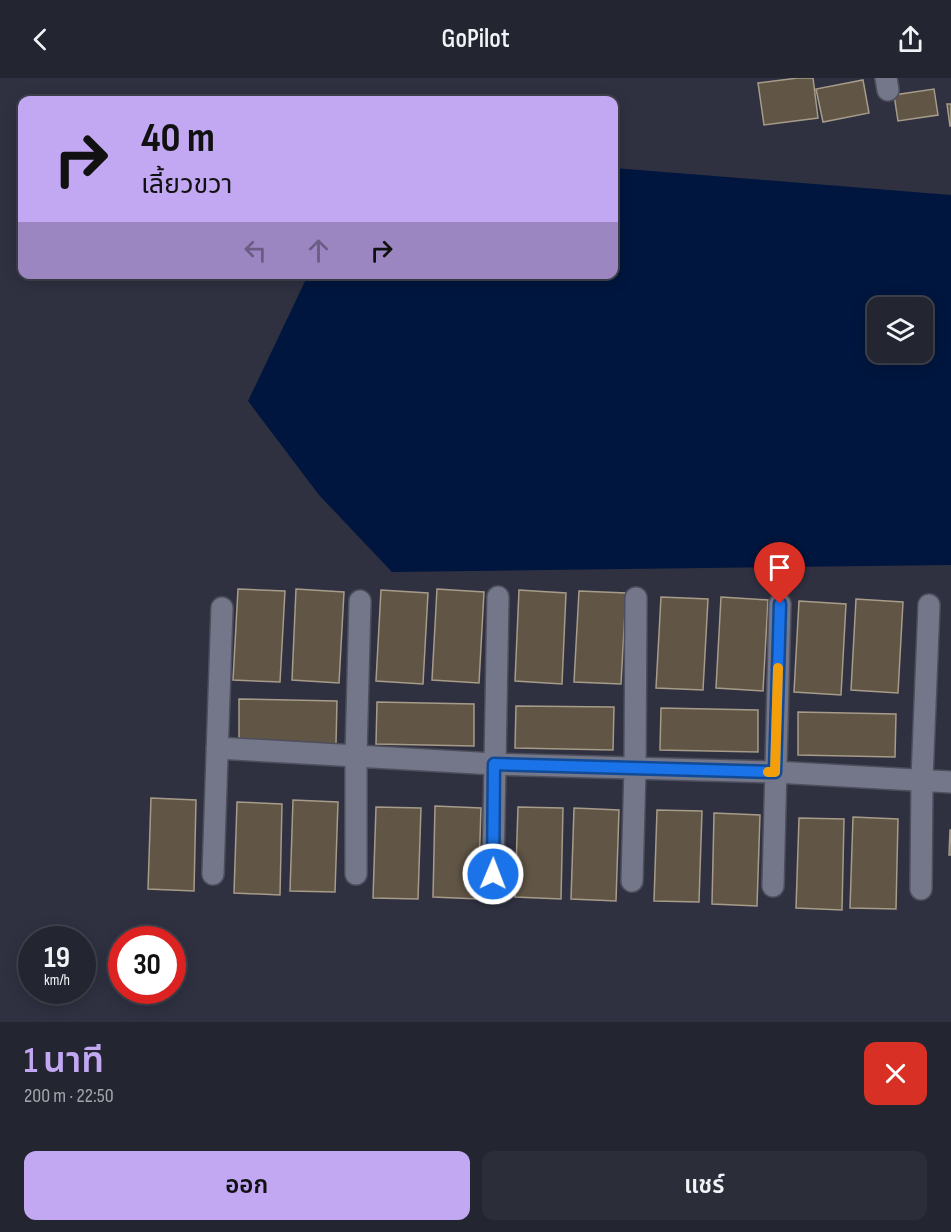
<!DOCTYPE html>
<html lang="th">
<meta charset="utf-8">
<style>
body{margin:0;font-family:"Sofia Sans Condensed","Noto Sans Thai",sans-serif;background:#2b2d39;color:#f1f3f6;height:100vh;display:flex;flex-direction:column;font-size:22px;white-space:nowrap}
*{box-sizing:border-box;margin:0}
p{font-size:20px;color:#a3a5ab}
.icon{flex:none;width:33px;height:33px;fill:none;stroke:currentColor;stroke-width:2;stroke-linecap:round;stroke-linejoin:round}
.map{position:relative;height:944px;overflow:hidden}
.details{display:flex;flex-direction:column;background:#232531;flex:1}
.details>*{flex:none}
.banner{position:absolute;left:18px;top:18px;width:600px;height:183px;border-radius:12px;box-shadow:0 3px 15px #0003,0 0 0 2px #40424d;background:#c2a8f3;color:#111;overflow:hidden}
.tools{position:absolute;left:867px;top:219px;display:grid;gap:12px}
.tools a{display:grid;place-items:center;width:66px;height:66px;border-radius:12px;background:#232531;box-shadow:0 3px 15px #0003,0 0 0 2px #40424d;font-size:30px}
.speed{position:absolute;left:18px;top:848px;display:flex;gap:12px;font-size:30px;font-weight:700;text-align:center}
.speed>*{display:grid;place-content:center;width:78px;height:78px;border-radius:50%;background:#232531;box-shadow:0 3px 15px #0003,0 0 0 2px #40424d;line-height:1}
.speed small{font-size:15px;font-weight:400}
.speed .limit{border:9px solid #d22;background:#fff;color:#111}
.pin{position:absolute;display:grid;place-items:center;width:51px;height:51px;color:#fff;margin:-62px -26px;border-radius:50% 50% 50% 0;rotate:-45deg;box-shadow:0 0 6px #0007}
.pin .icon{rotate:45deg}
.me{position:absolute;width:66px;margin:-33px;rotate:1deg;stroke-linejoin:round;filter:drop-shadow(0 0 4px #0008)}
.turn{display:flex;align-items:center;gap:21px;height:126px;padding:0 24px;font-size:27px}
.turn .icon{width:78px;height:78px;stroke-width:2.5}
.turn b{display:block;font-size:42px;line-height:51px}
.lanes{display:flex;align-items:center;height:57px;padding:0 24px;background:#0003;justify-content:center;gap:30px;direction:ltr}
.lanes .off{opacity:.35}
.round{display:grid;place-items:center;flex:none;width:63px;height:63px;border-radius:12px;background:#2b2d39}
.overview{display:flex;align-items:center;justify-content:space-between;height:102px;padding:0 24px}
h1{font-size:36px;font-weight:600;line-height:45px;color:#c2a8f3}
.primary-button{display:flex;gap:12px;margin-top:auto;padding:12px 24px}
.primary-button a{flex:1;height:69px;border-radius:12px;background:#c2a8f3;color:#111;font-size:24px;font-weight:600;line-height:69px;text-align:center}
.primary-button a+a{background:#2b2d39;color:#f1f3f6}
header{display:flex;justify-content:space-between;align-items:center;height:78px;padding:0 24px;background:#232531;font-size:27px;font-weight:600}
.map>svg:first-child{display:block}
.water{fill:#00163e;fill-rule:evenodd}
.building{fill:#615646;stroke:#a79b89;stroke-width:1.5}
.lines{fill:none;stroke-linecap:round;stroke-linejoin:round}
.minor-casing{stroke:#4d4f5c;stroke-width:24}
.minor{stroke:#74778a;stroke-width:21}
.route-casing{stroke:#114b97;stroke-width:15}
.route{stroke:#1a73e8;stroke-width:10}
.slow{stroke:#f59e0b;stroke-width:10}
</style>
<header><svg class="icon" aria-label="back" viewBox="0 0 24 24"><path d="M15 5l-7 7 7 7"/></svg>GoPilot<svg class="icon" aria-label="share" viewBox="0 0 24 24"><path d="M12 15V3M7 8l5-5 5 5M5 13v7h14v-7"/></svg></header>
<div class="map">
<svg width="951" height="944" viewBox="0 0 951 944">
<rect width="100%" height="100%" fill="#2f3141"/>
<path class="water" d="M614,90l337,27v370l-559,7 -73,-77 -71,-94 60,-126 306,-1zM878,230h44v44h-44z"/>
<path class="building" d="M798,0h15l5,40 -54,7 -6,-42z
M863,2l6,33 -46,9 -7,-33z
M934,11l4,26 -40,6 -4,-26z
M947,26h4v22h-1z
M238,511l47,2 -5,91 -47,-2z
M296,511l48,3 -5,91 -47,-3z
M437,511l47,3 -5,91 -47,-3z
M381,512l47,3 -5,91 -47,-3z
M519,512l47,3 -4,91 -47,-3z
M579,513l47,2 -5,91 -47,-2z
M661,519l47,2 -5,91 -47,-2z
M721,519l47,3 -5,91 -47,-3z
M856,521l47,3 -5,91 -47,-3z
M799,523l47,3 -5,91 -47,-3z
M239,621l98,2 -1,43 -97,-2z
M377,624l97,2v42l-98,-2z
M516,628l98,1 -1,43 -98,-2z
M661,630l97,2v42l-98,-2z
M798,634l98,2 -1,43 -97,-2z
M151,720l45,2 -2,91 -46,-2z
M293,722l45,2 -3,90 -45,-1z
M237,724l45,2 -2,91 -46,-2z
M435,728l46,2 -3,91 -45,-2z
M376,729l45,1 -3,91 -45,-1z
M518,729l45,1 -2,91 -46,-2z
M574,730l45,2 -3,91 -45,-2z
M657,732l45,1 -3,91 -45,-1z
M714,735l46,2 -3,91 -45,-2z
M853,739l45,2 -2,90 -46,-1z
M799,740l45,1 -2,91 -46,-2z
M950,752h1v25h-2z"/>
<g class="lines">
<defs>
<path id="minor" d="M886,0l2,12
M217,670l277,16 281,8 176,10
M213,796l9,-266
M356,796v-119l4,-154
M493,796l5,-277
M632,803l3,-113 1,-170
M773,808l7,-282
M921,811l1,-110 7,-174"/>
</defs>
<use href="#minor" class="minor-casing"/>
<use href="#minor" class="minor"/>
</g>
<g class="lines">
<defs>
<path id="route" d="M493,796l1,-110 281,8 5,-168"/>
</defs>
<use href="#route" class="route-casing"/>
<use href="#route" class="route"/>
<path class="slow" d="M768,694h7l3,-104"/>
</g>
</svg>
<div class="tools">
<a><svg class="icon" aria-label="layers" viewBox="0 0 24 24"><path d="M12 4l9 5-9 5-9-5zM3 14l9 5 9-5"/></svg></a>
</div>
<div class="speed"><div>19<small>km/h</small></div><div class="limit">30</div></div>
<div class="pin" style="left:780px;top:526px;background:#d93025"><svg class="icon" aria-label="arrive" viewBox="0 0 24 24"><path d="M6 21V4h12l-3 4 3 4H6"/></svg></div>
<svg class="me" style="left:493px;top:796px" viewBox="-20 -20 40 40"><circle r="17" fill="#1a73e8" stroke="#fff" stroke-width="3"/><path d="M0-11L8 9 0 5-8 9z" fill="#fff"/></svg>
<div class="banner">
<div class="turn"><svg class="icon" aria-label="right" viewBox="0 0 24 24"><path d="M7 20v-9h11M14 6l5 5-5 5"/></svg><div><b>40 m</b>เลี้ยวขวา</div></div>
<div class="lanes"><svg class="icon off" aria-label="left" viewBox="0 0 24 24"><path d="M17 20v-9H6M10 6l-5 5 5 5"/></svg><svg class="icon off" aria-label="ahead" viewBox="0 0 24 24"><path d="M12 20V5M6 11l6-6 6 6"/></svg><svg class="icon" aria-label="right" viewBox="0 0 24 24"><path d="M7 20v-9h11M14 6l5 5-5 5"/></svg></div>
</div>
</div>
<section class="details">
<div class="overview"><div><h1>1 นาที</h1><p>200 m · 22:50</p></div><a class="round" style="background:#d93025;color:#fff"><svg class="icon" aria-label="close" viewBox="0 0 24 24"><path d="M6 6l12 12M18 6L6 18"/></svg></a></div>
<div class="primary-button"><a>ออก</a><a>แชร์</a></div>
</section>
